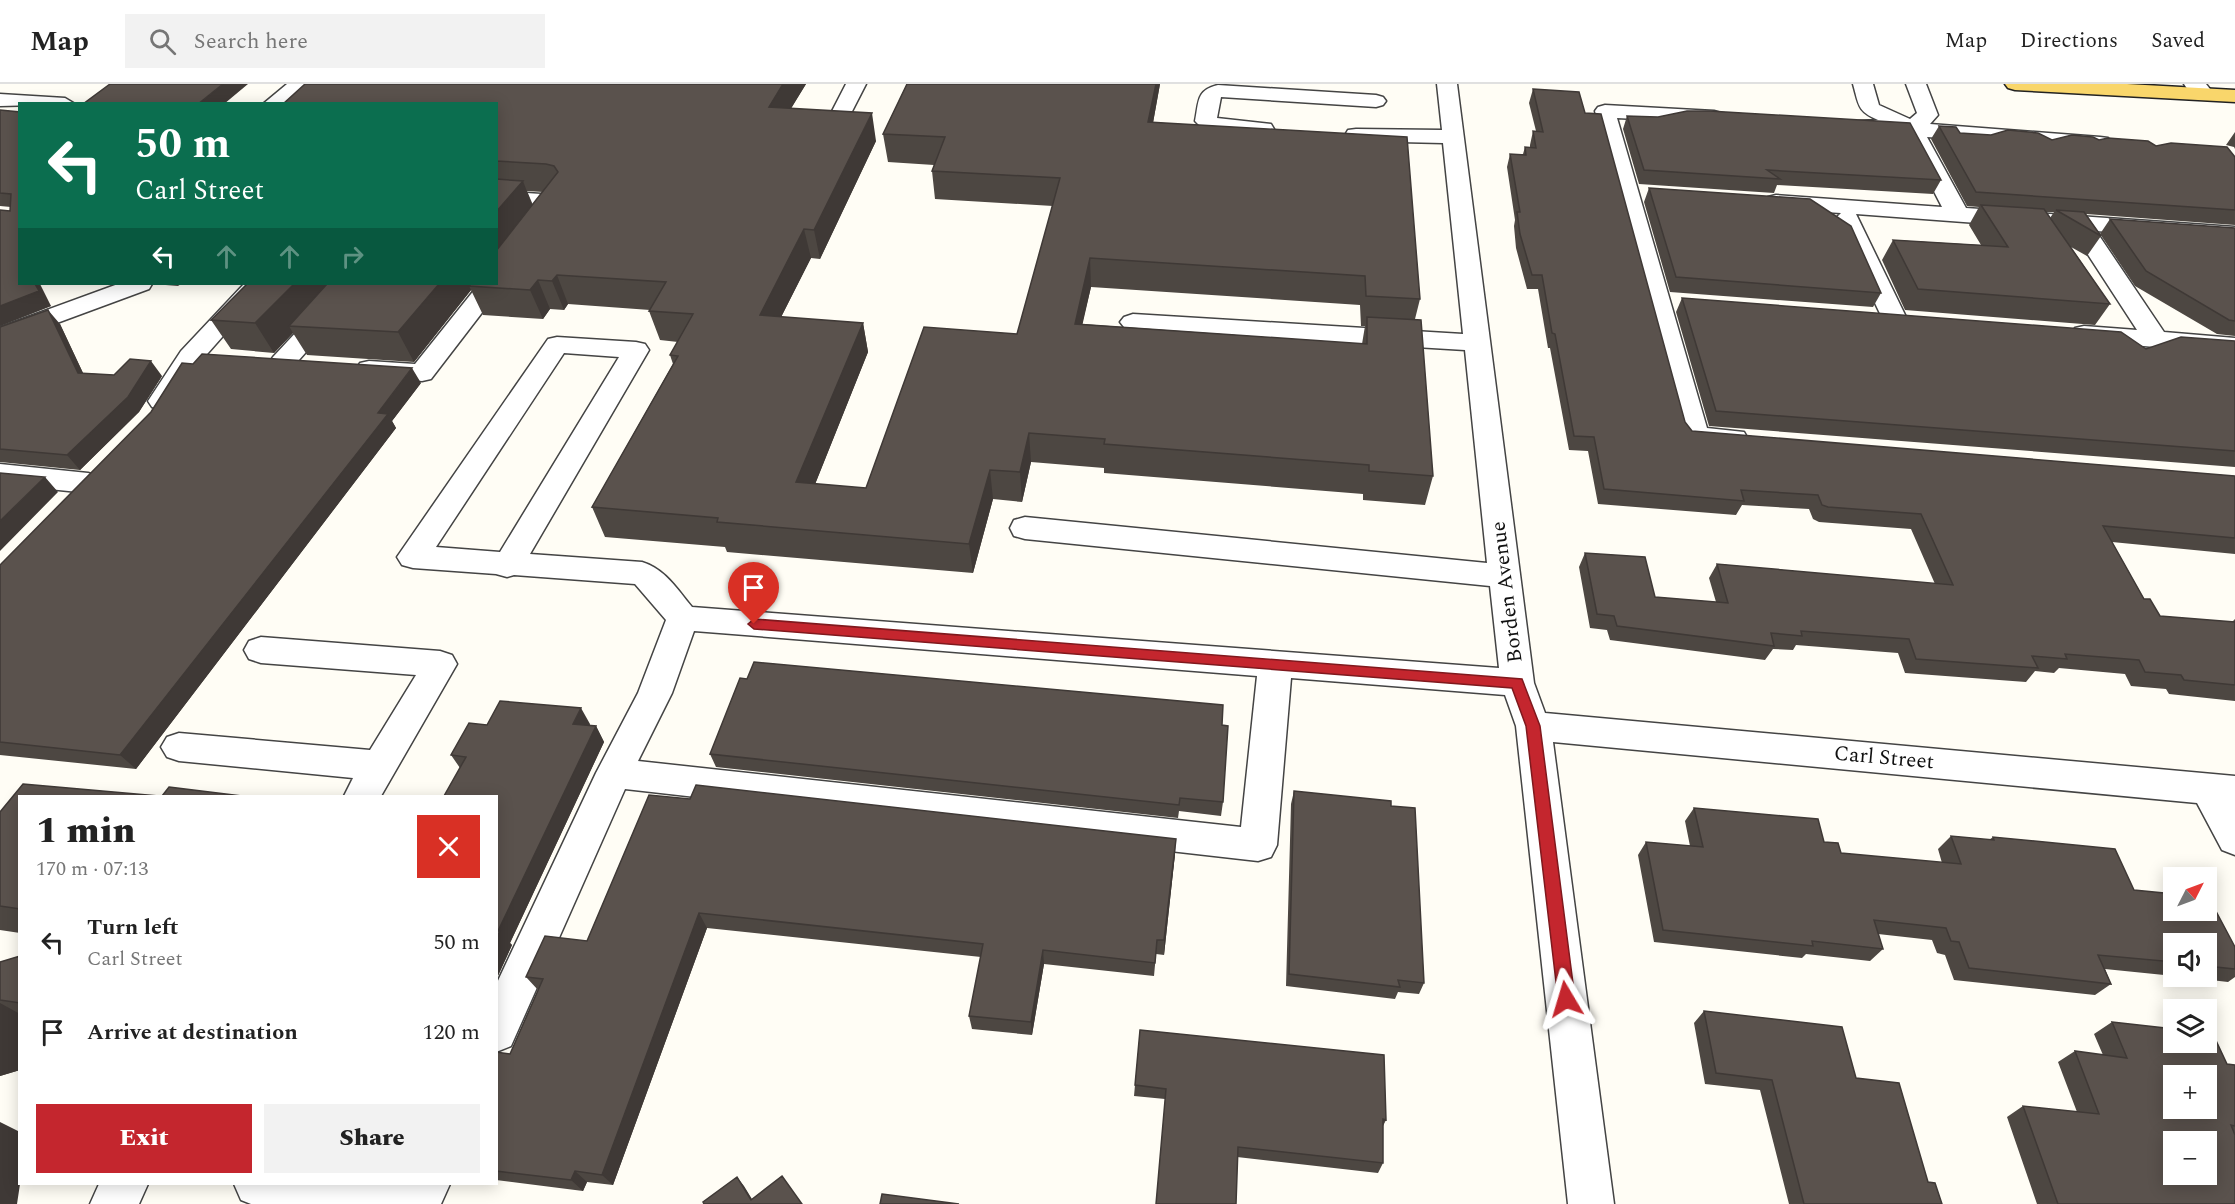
<!DOCTYPE html>
<meta charset="utf-8">
<style>
body{margin:0;font-family:Spectral,serif;background:#f2f2f2;color:#222;height:100vh;display:flex;flex-direction:column;font-size:22px;white-space:nowrap}
*{box-sizing:border-box;margin:0}
p{font-size:20px;color:#767676}
.icon{flex:none;width:33px;height:33px;fill:none;stroke:currentColor;stroke-width:2;stroke-linecap:round;stroke-linejoin:round}
.map{position:relative;flex:1;overflow:hidden}
.panel{position:absolute;left:18px;top:711px;width:480px;height:390px;display:flex;flex-direction:column;background:#fff;border-radius:0px;box-shadow:0 3px 15px #0003}
.panel>*{flex:none}
.guide{position:absolute;left:18px;top:18px;width:480px;height:183px;border-radius:0px;box-shadow:0 3px 15px #0003;background:#0b6e4f;color:#fff;overflow:hidden}
.needle{width:39px;rotate:48deg}
.controls{position:absolute;left:2163px;top:783px;display:grid;gap:12px}
.controls a{display:grid;place-items:center;width:54px;height:54px;border-radius:0px;background:#fff;box-shadow:0 3px 15px #0003;font-size:30px}
.pin{position:absolute;display:grid;place-items:center;width:51px;height:51px;color:#fff;margin:-62px -26px;border-radius:50% 50% 50% 0;rotate:-45deg;box-shadow:0 0 6px #0007}
.pin .icon{rotate:45deg}
.me{position:absolute;width:66px;margin:-33px;rotate:353deg;stroke-linejoin:round;filter:drop-shadow(0 0 4px #0008)}
.turn{display:flex;align-items:center;gap:21px;height:126px;padding:0 18px;font-size:27px}
.turn .icon{width:78px;height:78px;stroke-width:2.5}
.turn b{display:block;font-size:42px;line-height:51px}
.lanes{display:flex;align-items:center;height:57px;padding:0 18px;background:#0003;justify-content:center;gap:30px;direction:ltr}
.lanes .off{opacity:.35}
.round{display:grid;place-items:center;flex:none;width:63px;height:63px;border-radius:0px;background:#f2f2f2}
.summary{display:flex;align-items:center;justify-content:space-between;height:102px;padding:0 18px}
h1{font-size:36px;font-weight:800;line-height:45px}
.primary-button{display:flex;gap:12px;margin-top:auto;padding:12px 18px}
.primary-button a{flex:1;height:69px;border-radius:0px;background:#c4262e;color:#fff;font-size:24px;font-weight:800;line-height:69px;text-align:center}
.primary-button a+a{background:#f2f2f2;color:#222}
ul{padding:0;list-style:none}
li{display:flex;align-items:center;gap:18px;height:90px;padding:0 18px}
li div{flex:1}
li b{display:block;font-size:22px}
li em{font-style:normal}
header{display:flex;align-items:center;gap:36px;box-sizing:border-box;height:84px;padding:0 30px;background:#fff;border-bottom:2px solid #e0e0e0}
header strong{font-size:28px}
nav{display:flex;gap:33px;margin-inline-start:auto;font-size:21px}
.search{width:420px;height:54px;background:#f2f2f2;display:flex;align-items:center;gap:15px;box-sizing:border-box;padding:0 21px;border-radius:0px;color:#767676;font-size:22px}
.map>svg:first-child{display:block}
.lines{fill:none;stroke-linecap:round;stroke-linejoin:round}
.minor-casing{stroke:#444;stroke-width:3}
.major-casing{stroke:#222;stroke-width:3}
.minor{fill:#fff;fill-rule:evenodd}
.major{fill:#f9d66b;fill-rule:evenodd}
.wall{fill:#4d4742;fill-rule:evenodd}
.shaded-wall{fill:#3f3936}
.building{fill:#5a524d;stroke:#3f3936;stroke-width:1.5;fill-rule:evenodd}
.route{fill:#c4262e;stroke:#7f191e;stroke-width:1.5}
.labels{text-anchor:middle;dominant-baseline:central;stroke-width:6;stroke-linejoin:round;paint-order:stroke}
.street-label{font-size:21px;fill:#111;stroke:#fff}
</style>
<header>
<strong>Map</strong>
<div class="search"><svg class="icon" aria-label="search" viewBox="0 0 24 24"><circle cx="10" cy="10" r="6"/><path d="M15 15l6 6"/></svg>Search here</div>
<nav><a>Map</a><a>Directions</a><a>Saved</a></nav>
</header>
<div class="map">
<svg width="2235" height="1120" viewBox="0 0 2235 1120">
<rect width="100%" height="100%" fill="#fffdf5"/>
<g class="lines">
<defs>
<path id="minor" d="M287,0h23l-23,20h-24z
M846,0h20l-20,39h-14l-4,-4z
M1437,0h20l77,599 11,30 690,63v79l-13,-5 -25,-47 -644,-61 61,462h-46l-52,-478 -11,-31 -214,-17 -14,167 -6,12 -13,4 -633,-72 -114,257 -15,6v-67l100,-212 42,-80 28,-73 -31,-36 -121,-9 -7,2 -11,-3 -83,-6 -11,-3 -5,-8 151,-218 9,-2 79,5 9,2 4,6 -119,204 112,8c23,7 35,27 50,45l807,61 -9,-82 -465,-47 -11,-3 -4,-8 4,-8 11,-3 462,46 -22,-213 -332,-20 -9,-3 -4,-5 4,-5 9,-3 330,20 -20,-191 -87,-2 -8,-1 -3,-5 3,-5 8,-1 86,1zM564,269l55,4 -119,195 -64,-5zM694,547l563,45 -16,151 -603,-66 34,-68z
M1853,0h20l6,21 31,14 7,-6 -11,-29h20l12,31 -8,9 170,13 8,1 3,5 -3,5 -8,1 -173,-12 39,71 269,19v14l-139,-10 68,101 71,6v16l-160,-14 -4,-6 4,-6 9,-2 53,4 -65,-100 -216,-16 51,105 -4,5 -9,3 -9,-3 -50,-105 6,-6 -65,-4 -8,-2 -3,-5 3,-5 8,-2 166,12 -37,-72 -46,-4 -3,-5 3,-5 19,-1c-21,-9 -19,-15 -25,-36z
M2184,0h22l8,10 -3,4c-13,4 -20,-3 -27,-14z
M1218,1l158,10 7,2 3,4 -3,4 -7,2 -155,-10 -4,21 54,6 3,5 -3,5 -8,1 -61,-7 -7,-7c4,-19 1,-31 23,-36z
M0,10l65,4 10,6 -75,2z
M1605,21l109,6 7,2 4,4 -4,4 -7,2 -97,-5 90,310 37,4 4,7 -4,7c-18,4 -41,1 -59,-3l-4,-7 -86,-325 3,-4z
M496,107l60,4 8,2 3,5c-9,14 -17,30 -35,25l-4,-5 11,-14 -43,-3z
M496,194l8,6 -73,95 -9,2 -62,-6 -4,-6 4,-6 9,-2 46,3 64,-80h17z
M118,200h34l-3,5 -149,55v-17z
M244,200h25l-69,78 -28,45 -10,3 -10,-3 -4,-6 33,-50z
M341,200h25l-75,85 -9,2 -9,-2 -4,-6 4,-6z
M0,380l88,9 10,3 5,7 -5,7 -10,3 -88,-9z
M261,553l179,14 12,4 5,9 -76,132h-37l9,-18 -174,-17 -12,-4 -6,-10 6,-10 12,-4 191,17 46,-75 -155,-12 -12,-4 -5,-9 5,-9z
M99,1100h49l-9,20h-49z
M234,1100h216l-9,20h-190l-10,-4z"/>
<path id="major" d="M2005,0h122l108,6v12l-220,-12 -7,-2z"/>
</defs>
<use href="#minor" class="minor-casing"/>
<use href="#major" class="major-casing"/>
<use href="#minor" class="minor"/>
<use href="#major" class="major"/>
</g>
<path class="wall" d="M305,0h501l-15,24 85,33 -56,118 -9,-1 -30,59 82,6 5,29 -53,132 51,4 151,-154 36,-128 -118,-7 -3,-28 2,-6 -46,-3 -5,-28 24,-50h253l-7,39 267,176 -5,20 18,157 -8,29 -62,-5v-6l-259,-21v-5l-73,-6 -9,40 -29,-3 -20,74 -246,-21 -2,-5 -120,-10 -13,-30 81,-143 -3,-9 8,-13 -18,-2 -11,-29 1,-1 -82,-6 -4,6 -14,-1 -7,10 -60,-4 -12,-25 -57,72 -107,-7 -14,-22 -19,20 -43,-4 -20,-29 36,-36h249v-180zM527,107l16,1 -10,13zM1091,203l269,18 1,21h4l-3,18 -280,-20z
M1533,5l52,24 100,309 7,9 543,45v78l-123,-12 32,57 16,17 72,6 3,-3v82l-66,-7 -3,-5 -35,-3 -6,-12 -66,-6 -5,5 -19,-2 -9,11 -121,-9 -7,-20 -102,-8 -3,5 -20,-1 -8,11 -155,-20 -3,-10 -17,-2 -11,-61 6,-14 70,44 61,5 -7,-24 8,-14 218,20 -24,-55 -92,-7 -6,-3 -4,-10 -67,-4 -6,10 -138,-11 -10,-53 -19,-1 -19,-102h-2l-10,-59h-11l-11,-41 -2,-22 1,-6 -8,-53 3,-13h13l2,-7 5,1v-3l3,-14h3l-7,-28z
M0,26l20,2v172l31,22 -51,20v-116l10,1 1,-4 -11,-1z
M1627,32l314,64 -8,14 -156,-9 -3,8 -135,-9 -16,-55z
M1939,42l21,7 92,7h47l57,6 79,11v68l-149,-11 15,22 -14,20 -16,-9 39,57 -15,21 -190,-15 -23,-50 11,-20 88,5 -12,-20 10,-18 -12,-1 -36,-67zM2046,128h8l-4,6z
M2235,48v17l-1,-2 -8,-2z
M1649,104l232,105 -8,14 -203,-15 -26,-90z
M2110,135l125,9v108l-18,-2 -82,-48 -35,-52z
M153,200h28l-3,2z
M1682,214l464,51 89,-8v126l-526,-41 -33,-114z
M60,240l23,49 31,2 48,1 -23,36 -59,58 -80,-8v-135z
M421,299l-29,38 4,7 -260,341 -136,-14v-190z
M590,640l-1,2h7l8,16 -94,201 2,2 -16,35 -36,-212 -9,-13 36,-30z
M1222,641l1,77 -2,14 -42,-5 -1,7 -462,-51 -6,-13z
M1294,707l97,15 33,177 -5,11 -21,-2 -3,7 -109,-13 5,-182z
M649,711l526,59 -11,101 -8,-1 -2,22 -110,-12 -12,71 -60,-6 -3,-13 12,-59 -274,-29 -94,257 -26,-3 -4,9 -87,-11v-128l14,2 28,-64 -12,-13 61,-36z
M20,712v137l-20,-3v-118z
M1694,724l130,34 17,11 101,10 -4,-14 13,-13 38,4 4,-3 141,53 101,57v30l-7,5 -52,-6h30v-32h-32v32l-69,-7 6,15 -16,11 -141,-15 -9,-25 -8,-2 -5,-13 -54,-6 5,15 -13,12 -64,-7 -4,4 -148,-16 -16,-87 8,-13 44,4 -5,-25z
M20,872v114l-20,6v-114z
M1704,927l152,67 72,104 14,22h-153l-29,-114 -55,-6 -11,-61z
M2112,938l115,42 8,1v139h-198l-30,-87 16,-11 54,6 -19,-50 17,-11 28,4 -9,-21z
M1140,946l246,90 -3,6v37l-5,10 -141,-16 -72,-58 -31,-3z"/>
<path class="shaded-wall" d="M223,0h25l-24,20h-26z
M783,0h23l-31,51 -6,-28z
M1156,0h4l-12,66v-28z
M872,29l4,28 -56,118 -6,-29z
M523,97l11,29 -38,46v-44z
M804,145l7,29 -44,87 -7,-30z
M1090,174l1,29 -15,66 -1,-29z
M557,191l11,29 -4,6 -12,-29z
M538,196l12,29 -7,10 -13,-29z
M35,200h5l11,22 -51,20v-20z
M294,200h44l-49,42 4,7 -19,20 -19,-30z
M439,200h38l-8,2 2,4 -57,72 -16,-30z
M48,226l12,14 30,64 -12,-15z
M863,239l5,29 -64,160 -8,-30z
M151,277l11,15 -23,36 -59,58 -13,-15z
M412,284l9,15 -29,38 4,7 -260,341 -16,-14 258,-342z
M1029,349l2,29 -9,40 -2,-30z
M990,386l3,29 -20,74 -4,-29z
M45,393l13,15 -58,59v-30z
M581,624l9,16 -8,16 -9,-16z
M596,642l8,16 -94,201 2,2 -16,35v-41l2,-8z
M1176,755l-1,15 -11,101v-15z
M699,829l8,15 -94,257 -11,-10z
M1043,866l1,14 -12,71 -1,-13z
M0,919l20,11v56l-20,6z
M0,1038l20,10v52l-3,20h-17z
M575,1087l12,11 -4,9 -12,-11z
M737,1093l7,9 11,18 -4,-4z"/>
<path class="building" d="M110,0h113l-25,20h-115z
M305,0h478l-14,23 103,6 -58,117 -10,-1 -44,86 103,8 -67,159 70,6 58,-161 93,7 43,-156 -128,-7 13,-34 -62,-3 24,-50h249l-8,38 259,15 13,162 -54,-3 -1,-20 -275,-18 -15,66 292,20v-27l54,3 12,156 -64,-5v-6l-265,-21 1,-5 -76,-6 -9,39 -30,-2 -21,74 -252,-22 1,-4 -126,-11 86,-151 -8,-1 23,-41 -44,-3 17,-29 -109,-7 -5,6 -14,-1 -8,10 -61,-4 2,-2h25v-33l62,-79 -4,-6 -8,-2 -50,-3v-57h-213z
M1533,5l46,3 6,21 16,1 84,308 7,9 543,45v62l-132,-12 41,73h6l10,17 75,6v63l-51,-5 -3,-5 -36,-3 -6,-12 -74,-6 2,5 -35,-3 6,12 -122,-9 -7,-20 -108,-8 1,5 -31,-3 3,13 -157,-20 -3,-10 -17,-2 -12,-61 60,4 10,40 73,6 -11,-39 236,21 -32,-71 -93,-7 -6,-2 -4,-10 -77,-5 3,11 -140,-12 -10,-52 -20,-1 -19,-102 -3,-1 -10,-58h-10l-12,-41 -3,-22h3l-10,-58 16,1 -1,-8 11,1 -3,-17 10,1z
M0,26l20,2v172h15l4,7 -39,15v-96l10,1 1,-17 -11,-1z
M1687,27h22l201,12 31,57 -174,-10 13,9 -136,-9 -17,-54 31,1z
M1939,42l17,1 4,6 31,2 17,-5 30,3 14,7 20,-5 21,2 6,3 9,-2 40,3 8,5 15,-3 56,4 8,10v53l-259,-18z
M496,95l27,2 -27,31z
M1649,104l161,11 41,27 30,67 -205,-16z
M1981,121l63,4 66,95 -192,-15 -25,-49 115,7z
M2056,126l28,2 17,24z
M2110,135l125,9v93l-6,-1 -83,-49z
M247,200h47l-39,39 -44,-3z
M327,200h112l-41,48 -109,-6z
M1682,214l439,34 25,17 35,-12 54,4v110l-519,-40z
M48,226l30,63 36,2 16,-16 21,2 -23,36 -61,58 -67,-6v-122z
M202,270l210,14 -34,45 10,1 -268,341 -120,-13v-177l151,-153 31,-49 11,1z
M0,389l45,4 -45,44z
M754,578l469,43 -1,20 6,1 -5,76 -43,-4 -1,7 -469,-51 30,-76 7,1z
M500,617l81,7 -8,16 23,2 -98,205h2l-4,8v-143h-52l22,-39 -15,-2 18,-32 18,2z
M23,700l136,12h-139v113l-20,-3v-94z
M696,701l480,54 -12,101h-7l-2,23 -112,-13 -12,72 -62,-6 14,-72 -284,-31 -97,262 -27,-4 -4,9 -75,-9v-119l14,2 33,-75 -17,-2 19,-41 42,5 62,-146 41,4z
M169,703l73,9h-80z
M1294,707l97,10v5l24,2 9,175 -26,-3 2,7 -111,-13z
M1694,724l124,11 6,23 14,1 3,10 120,11 -10,-28 43,4 -1,-3 122,12 19,41 40,4v16h32v-13l3,1 26,49v22l-29,-3v-22h-32v18l-76,-7 13,29 -142,-16 -10,-26 -8,-1 -5,-13 -72,-8 9,29 -71,-8 1,5 -150,-16 -17,-88 57,5z
M20,872v47l-20,-3v-38z
M1704,927l138,16 14,51 43,5 29,99 7,1 7,21h-138l-32,-124 -56,-7z
M2112,938l62,7v13h32v-10h6l15,32 8,1v61l-4,-1 4,10v69h-177l-35,-98 76,8 -24,-63 52,7zM2174,992h32v32h-32zM2174,1058h32v32h-32z
M1140,946l244,25 2,65 -3,-1v44l-145,-16 -2,57h-80l10,-115 -31,-4z
M782,1092l20,28h-98l-1,-2 34,-25 14,23z
M882,1110l77,10h-79z"/>
<path class="route" d="M754,535l768,60 18,47 35,273 -3,6 -6,2 -6,-2 -2,-6 -32,-273 -14,-38 -758,-59 -6,-5z"/>
<g class="labels">
<g class="street-label">
<text transform="translate(1507 508) rotate(-97)">Borden Avenue</text>
<text transform="translate(1884 674) rotate(5)">Carl Street</text>
</g>
</g>
</svg>
<div class="controls">
<a><svg class="needle" viewBox="-14 -14 28 28"><path d="M0-13l5 13h-10z" fill="#e53935"/><path d="M0 13l5-13h-10z" fill="#767676"/></svg></a>
<a><svg class="icon" aria-label="sound" viewBox="0 0 24 24"><path d="M4 9h4l5-4v14l-5-4H4zM17 9q2 3 0 6"/></svg></a>
<a><svg class="icon" aria-label="layers" viewBox="0 0 24 24"><path d="M12 4l9 5-9 5-9-5zM3 14l9 5 9-5"/></svg></a>
<a>+</a>
<a>−</a>
</div>
<div class="pin" style="left:754px;top:540px;background:#d93025"><svg class="icon" aria-label="arrive" viewBox="0 0 24 24"><path d="M6 21V4h12l-3 4 3 4H6"/></svg></div>
<svg class="me" style="left:1566px;top:915px" viewBox="-20 -20 40 40"><path d="M0-17L14 15 0 8-14 15z" fill="#c4262e" stroke="#fff" stroke-width="4"/></svg>
<div class="guide">
<div class="turn"><svg class="icon" aria-label="left" viewBox="0 0 24 24"><path d="M17 20v-9H6M10 6l-5 5 5 5"/></svg><div><b>50 m</b>Carl Street</div></div>
<div class="lanes"><svg class="icon" aria-label="left" viewBox="0 0 24 24"><path d="M17 20v-9H6M10 6l-5 5 5 5"/></svg><svg class="icon off" aria-label="ahead" viewBox="0 0 24 24"><path d="M12 20V5M6 11l6-6 6 6"/></svg><svg class="icon off" aria-label="ahead" viewBox="0 0 24 24"><path d="M12 20V5M6 11l6-6 6 6"/></svg><svg class="icon off" aria-label="right" viewBox="0 0 24 24"><path d="M7 20v-9h11M14 6l5 5-5 5"/></svg></div>
</div>
<section class="panel">
<div class="summary"><div><h1>1 min</h1><p>170 m · 07:13</p></div><a class="round" style="background:#d93025;color:#fff"><svg class="icon" aria-label="close" viewBox="0 0 24 24"><path d="M6 6l12 12M18 6L6 18"/></svg></a></div>
<ul>
<li><svg class="icon" aria-label="left" viewBox="0 0 24 24"><path d="M17 20v-9H6M10 6l-5 5 5 5"/></svg><div><b>Turn left</b><p>Carl Street</p></div><em>50 m</em></li>
<li><svg class="icon" aria-label="arrive" viewBox="0 0 24 24"><path d="M6 21V4h12l-3 4 3 4H6"/></svg><div><b>Arrive at destination</b></div><em>120 m</em></li>
</ul>
<div class="primary-button"><a>Exit</a><a>Share</a></div>
</section>
</div>
